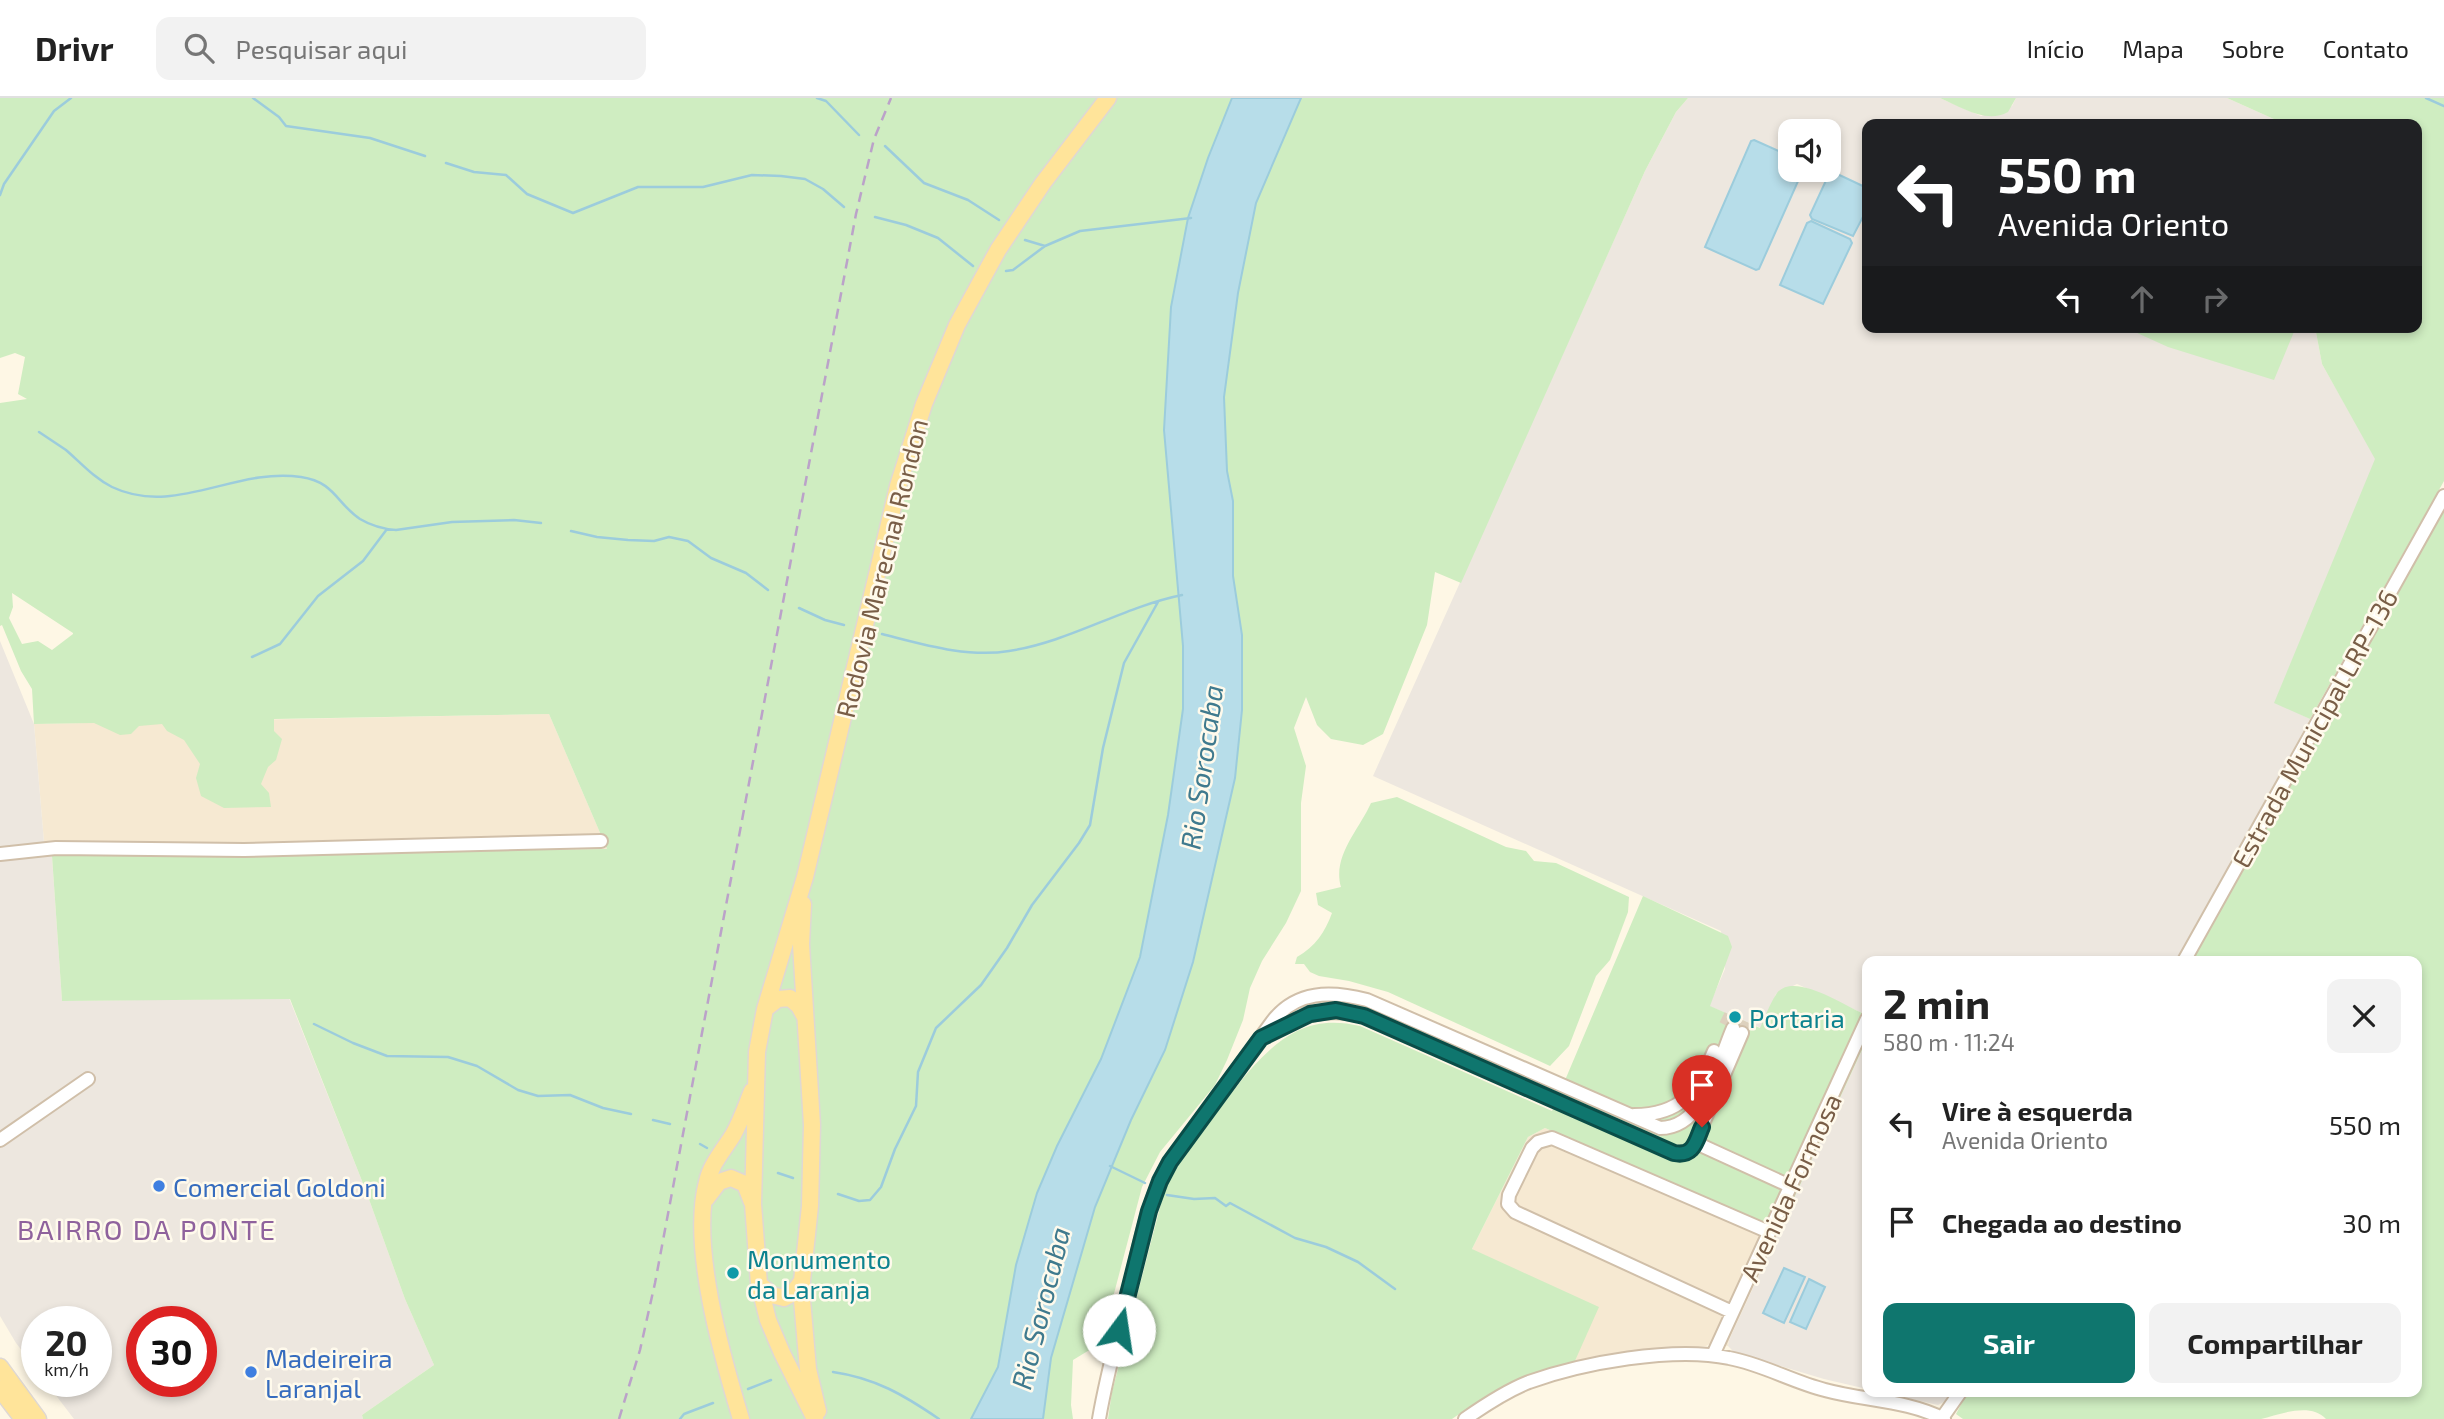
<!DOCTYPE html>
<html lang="pt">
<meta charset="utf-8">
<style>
body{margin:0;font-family:"Exo 2",sans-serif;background:#f2f2f2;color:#222;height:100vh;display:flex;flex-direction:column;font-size:26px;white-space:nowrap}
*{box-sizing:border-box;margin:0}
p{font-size:23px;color:#767676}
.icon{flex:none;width:38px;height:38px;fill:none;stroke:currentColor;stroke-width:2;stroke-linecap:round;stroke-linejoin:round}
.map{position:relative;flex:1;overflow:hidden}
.sheet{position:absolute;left:1862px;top:858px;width:560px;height:441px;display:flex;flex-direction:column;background:#fff;border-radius:14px;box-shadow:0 4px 10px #0003}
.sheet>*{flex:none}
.guide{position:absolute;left:1862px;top:21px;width:560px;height:214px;border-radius:14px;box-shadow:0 4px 10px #0003;background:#202124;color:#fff;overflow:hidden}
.buttons{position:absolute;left:1778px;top:21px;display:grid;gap:14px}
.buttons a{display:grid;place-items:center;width:63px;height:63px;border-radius:14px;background:#fff;box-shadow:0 4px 10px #0003;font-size:35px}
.speed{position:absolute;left:21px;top:1208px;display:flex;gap:14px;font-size:35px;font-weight:700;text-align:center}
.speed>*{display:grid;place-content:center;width:91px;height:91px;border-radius:50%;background:#fff;box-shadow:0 4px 10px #0003;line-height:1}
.speed small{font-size:18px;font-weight:400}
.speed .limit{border:10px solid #d22;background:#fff;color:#111}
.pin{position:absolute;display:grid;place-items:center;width:60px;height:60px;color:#fff;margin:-72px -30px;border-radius:50% 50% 50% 0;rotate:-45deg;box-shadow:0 0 7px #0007}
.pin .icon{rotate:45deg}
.me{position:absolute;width:77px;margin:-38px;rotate:14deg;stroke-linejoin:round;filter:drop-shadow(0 0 5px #0008)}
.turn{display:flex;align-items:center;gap:24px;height:147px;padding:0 21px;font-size:32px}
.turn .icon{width:91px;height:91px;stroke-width:2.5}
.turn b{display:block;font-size:49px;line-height:60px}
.lanes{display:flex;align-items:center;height:66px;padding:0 21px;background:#0003;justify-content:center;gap:35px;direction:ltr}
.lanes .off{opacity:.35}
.round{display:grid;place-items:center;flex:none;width:74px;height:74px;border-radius:14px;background:#f2f2f2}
.summary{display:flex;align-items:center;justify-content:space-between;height:119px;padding:0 21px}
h1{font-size:42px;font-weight:700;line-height:52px}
.cta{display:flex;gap:14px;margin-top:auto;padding:14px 21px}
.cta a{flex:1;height:80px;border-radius:14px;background:#0f766e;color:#fff;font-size:28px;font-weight:700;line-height:80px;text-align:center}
.cta a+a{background:#f2f2f2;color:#222}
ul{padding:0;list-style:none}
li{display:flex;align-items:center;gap:21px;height:98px;padding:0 21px}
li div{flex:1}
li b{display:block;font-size:26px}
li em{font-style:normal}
header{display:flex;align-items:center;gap:42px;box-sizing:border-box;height:98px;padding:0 35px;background:#fff;border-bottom:2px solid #e0e0e0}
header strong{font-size:33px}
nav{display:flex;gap:38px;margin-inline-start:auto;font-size:24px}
.search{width:490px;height:63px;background:#f2f2f2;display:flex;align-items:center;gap:18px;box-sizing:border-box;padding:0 24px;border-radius:14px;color:#767676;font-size:26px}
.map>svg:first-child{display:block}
.residential{fill:#f6e9d2}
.industrial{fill:#ede7df;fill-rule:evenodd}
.green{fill:#cfedc1;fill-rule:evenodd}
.water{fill:#b7dde9;stroke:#9cccdc;stroke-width:2}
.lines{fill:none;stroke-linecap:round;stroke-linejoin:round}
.stream{stroke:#9cccdc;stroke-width:2.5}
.minor-tunnel{stroke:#ddd1be;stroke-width:12;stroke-dasharray:12 6;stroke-linecap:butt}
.minor-casing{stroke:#d0bfa9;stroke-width:16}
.major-casing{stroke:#dfd8d3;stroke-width:19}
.minor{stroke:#fff;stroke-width:12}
.major{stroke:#ffe49a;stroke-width:16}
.rail{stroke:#bba2c9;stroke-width:2.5;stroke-dasharray:10 7;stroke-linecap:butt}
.route-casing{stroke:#0a4d48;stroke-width:18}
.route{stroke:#0f766e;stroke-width:12}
.culture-dot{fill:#0f9aa8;stroke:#fffaec;stroke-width:2.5}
.shop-dot{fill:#3f7fe0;stroke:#fffaec;stroke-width:2.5}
.labels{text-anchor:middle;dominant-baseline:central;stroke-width:5;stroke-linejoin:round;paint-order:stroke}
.street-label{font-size:26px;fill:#795e47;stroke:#fffaec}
.culture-label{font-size:26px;fill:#0d838f;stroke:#fffaec;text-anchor:start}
.shop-label{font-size:26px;fill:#366cbe;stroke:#fffaec;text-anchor:start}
.water-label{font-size:28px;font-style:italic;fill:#3f7a8e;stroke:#fffaec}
.neighbourhood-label{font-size:28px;letter-spacing:2px;fill:#8f629d;stroke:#fffaec}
</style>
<header>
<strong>Drivr</strong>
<div class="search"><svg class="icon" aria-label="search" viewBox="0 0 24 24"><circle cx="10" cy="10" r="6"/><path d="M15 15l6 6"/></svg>Pesquisar aqui</div>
<nav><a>Início</a><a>Mapa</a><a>Sobre</a><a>Contato</a></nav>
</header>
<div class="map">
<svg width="2444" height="1321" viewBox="0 0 2444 1321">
<rect width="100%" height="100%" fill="#fef7e5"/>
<path class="residential" d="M549,616l58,135 -555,7 -1,-14h-7l-10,-118z
M1545,1030l234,103 -50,109 -1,6 -18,-2 -4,2 -64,6 -68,11 -102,-114 56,-112z"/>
<path class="industrial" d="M1688,0h252l41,18 31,-10 4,-8h211l49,22 1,4h-410v203h448l7,37 54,95 -101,243 35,17 -133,242h-310v41l-5,11 -65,-29 -21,10 -15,34 -52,-22 16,-37 -4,-38 -348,-155 272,-605 31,-59zM1790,33h39v39h-39z
M0,543l34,83 10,118h7l11,159 227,-3 77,193 39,108 29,66 -72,50 1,4h-289l-29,-38h51v-60h-59v49l-21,-27 -16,-27zM142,1223h59v60h-59z
M1867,941v350l-43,-10 -90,-27 -6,-6 1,-6z
M1876,1293h76l-6,10 -8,4z"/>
<path class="green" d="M0,0h1232l-24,60 -20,60 -17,89 -7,123 19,216v63l-15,106 -28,142 -39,102 -44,87 -20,47 -21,72 -18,102 -27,52h-608l-1,-4 72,-50 -29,-66 -39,-108 -76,-192 -228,2 -10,-145 555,-7 -58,-135 -275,5v12l8,8 -6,21 -8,7 -7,17 8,9 2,14 -47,1 -23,-12 -5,-18 4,-14 -16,-24 -17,-9 -5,-7 -23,2 -8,8 -11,1 -26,-12 -60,1 -2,-35 -11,-18 -19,-46 -2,1v-223l27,-4 -9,-5 7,-37 -10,-4 -15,5zM12,495l61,40v1l-21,16 -14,-9 -16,3 -13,-26 4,-11z
M1301,0h387l-12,14 -31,59 -184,412 -26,-11 -8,53 -44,109 -20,11 -32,-6 -14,-14 -11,-28 -12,31 12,38 -5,37v88l-15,32 -24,38 -12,27 -7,32 -16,40 -12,25 -55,67 -18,35 -41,156 -28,17 -2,45 2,14h-30l8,-61 44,-151 36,-87 34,-70 28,-88 42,-184 7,-68v-75l-9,-59v-75l-6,-30 -3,-74 14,-104 18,-90z
M1940,0h76l-8,14c-22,12 -47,-5 -68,-14z
M2227,0h217v383l-134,238 -36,-16 101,-244 -53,-95 -7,-37h102v-203h-140l-1,-4z
M2124,229h172l-22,53 -106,-33z
M2444,412v909h-118c-15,-17 -46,-5 -65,0h-298l-7,-5 12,-23h449v-430h-225z
M1397,699l109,50 20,4 8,10 22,2 73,34 -1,15 -18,48 -14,16 -27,70 -19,20 -162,-74 -39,-11 -30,-5 -9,-4 -6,-8h-9l2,-7c18,-10 28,-25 35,-44l-14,-8 -2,-12 25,-6c-9,-31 18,-57 30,-84z
M1643,798l85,40 4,11 -22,59 50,22c5,-11 10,-25 17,-35 17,-21 65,11 85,20l5,-11v37l-88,192 -234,-103 -17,9 -56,112 127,58 -25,56c-50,11 -80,27 -122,56h-344l4,-27 52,-200c10,-24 26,-43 41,-63 25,-33 54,-79 92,-98 21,-10 41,-10 63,-5l192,85z"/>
<path class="water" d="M1232,0h69l-45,105 -18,90 -14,104 3,74 6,30v75l9,59v75l-7,68 -42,184 -28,88 -34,70 -36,87 -44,151 -8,61h-72l27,-52 18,-102 21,-72 20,-47 44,-87 39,-102 28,-142 15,-106v-63l-19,-216 7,-123 17,-89 20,-60z
M1754,42l36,16v14h13l-44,99 -3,1 -51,-23 46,-106z
M1833,74l34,16v21l-14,27 -41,-17 -2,-4 19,-41z
M1811,123l39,18 2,4 -29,61 -43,-19 27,-62z
M1784,1170l21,9 -21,46 -21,-10z
M1809,1181l16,8 -19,42 -16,-7z"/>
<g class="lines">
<path class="stream" d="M253,0l26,19 7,9 84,12 55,18
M817,0l9,3 33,34
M2426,0l18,8
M885,48l39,37 44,17 31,20
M446,65l28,9 32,3 21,19 46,19 65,-26h65l49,-12 29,1 24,3 18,10 21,18
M0,97l4,-11 50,-73 17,-13
M875,119l31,8 32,13 35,28
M1025,142l20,6
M1006,173l7,-1 32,-24 35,-15 111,-13
M39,334c9,6 18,12 27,18 15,13 28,28 46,37 63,30 123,-20 189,-10 34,5 35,26 59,42 10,6 24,10 36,11l56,-8 62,-2 27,3
M571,433l26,6 31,3 26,1 15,-4 19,4 23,17 35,15 22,17
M799,510l26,12 19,5
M882,536c40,10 85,24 127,17 60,-9 114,-44 173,-56
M252,559l28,-13 38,-48 45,-35 24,-32
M314,926l39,19 34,13 61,1 29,9 41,24 20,6 32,-1 33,13 28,6
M653,1022l17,4
M700,1046l7,4
M1110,1068l35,17
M778,1075l15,5
M838,1096l21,7 11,-1 11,-13 14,-38 21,-43 2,-34 18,-44 45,-43 26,-37 25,-43 47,-62 11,-18 13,-77 21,-85 34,-61
M1167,1097l27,4 21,-1 11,8 4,-3 65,35 31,9 32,15 37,27
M833,1274c42,6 71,23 106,47
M748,1291l23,-9
M680,1321l4,-5 29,-11"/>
<path class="minor-tunnel" d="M1725,927l5,-10
M1742,935l5,-11"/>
<defs>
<path id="minor" d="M0,756l56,-6 188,2 357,-9
M2184,863l260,-465
M1264,938c34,-20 60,-30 100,-20l310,137 15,-1 7,-9
M1634,1017c48,0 63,-24 80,-64
M0,1042l88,-61
M1696,1042l46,-107
M1696,1045l94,43
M1732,1214l-217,-100 -7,-8 1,-9 23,-47 6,-6 14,-4 217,94
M1713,1257l154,-336
M1942,1320l19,-27
M1099,1321c8,-47 21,-92 32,-138 10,-40 17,-83 39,-119l102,-140c24,-32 59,-31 95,-22l293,128c45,0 58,-66 73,-100
M1465,1321c20,-14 41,-28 64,-37 53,-19 145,-36 200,-24 33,6 64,24 96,32 40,11 82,10 119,29"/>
<path id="major" d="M803,806l-2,40 11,181 -2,81 -8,75v19l6,69 10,42
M765,911l13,-10 12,-1 9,8 6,11
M706,1101l13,-17 12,-4 14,6 7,18
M759,1186l13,11 12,3 9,-5 9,-12
M0,1269l38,52
M0,1291l23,30
M741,1321c-19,-63 -51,-173 -34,-237 4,-18 16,-31 26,-47 8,-14 13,-29 19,-44
M815,1321l-33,-66 -14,-33 -9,-36 -6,-80 4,-152 8,-43 40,-132 93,-391 26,-82 33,-79 41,-75 45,-67 65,-85"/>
</defs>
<use href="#minor" class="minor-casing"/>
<use href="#major" class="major-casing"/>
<use href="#minor" class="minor"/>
<use href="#major" class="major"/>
<path class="rail" d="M619,1321l21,-69 15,-67 201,-1069 18,-75 17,-41"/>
</g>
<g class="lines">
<defs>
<path id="route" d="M1119,1232l30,-119 11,-30 10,-19 91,-124 49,-24 26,-4 28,6 310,137c20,4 22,-12 28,-26"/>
</defs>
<use href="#route" class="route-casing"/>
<use href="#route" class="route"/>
</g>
<g class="culture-dot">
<circle cx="1735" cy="919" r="7"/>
<circle cx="733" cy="1175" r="7"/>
</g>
<g class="shop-dot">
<circle cx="159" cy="1088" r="7"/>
<circle cx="251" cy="1274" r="7"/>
</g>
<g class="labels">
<g class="street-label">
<text transform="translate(881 470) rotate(-76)">Rodovia Marechal Rondon</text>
<text transform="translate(2314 630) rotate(-61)">Estrada Municipal LRP-136</text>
<text transform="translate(1790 1089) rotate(-65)">Avenida Formosa</text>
</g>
<g class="culture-label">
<text x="1749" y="919">Portaria</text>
<text x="747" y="1160">Monumento<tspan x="747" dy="30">da Laranja</tspan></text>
</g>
<g class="shop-label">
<text x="173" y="1088">Comercial Goldoni</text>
<text x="265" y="1259">Madeireira<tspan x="265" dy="30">Laranjal</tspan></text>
</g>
<g class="water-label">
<text transform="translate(1201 669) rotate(-82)">Rio Sorocaba</text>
<text transform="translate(1040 1210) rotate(-76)">Rio Sorocaba</text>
</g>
<g class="neighbourhood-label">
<text x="147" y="1131">BAIRRO DA PONTE</text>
</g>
</g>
</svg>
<div class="buttons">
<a><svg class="icon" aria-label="sound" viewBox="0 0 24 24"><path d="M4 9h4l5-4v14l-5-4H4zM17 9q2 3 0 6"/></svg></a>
</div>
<div class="speed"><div>20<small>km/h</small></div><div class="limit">30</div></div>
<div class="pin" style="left:1702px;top:1029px;background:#d93025"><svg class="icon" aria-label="arrive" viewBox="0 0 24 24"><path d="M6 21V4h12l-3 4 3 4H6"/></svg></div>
<svg class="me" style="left:1119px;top:1232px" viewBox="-20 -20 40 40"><circle r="19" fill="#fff"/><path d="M0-13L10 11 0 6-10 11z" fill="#0f766e"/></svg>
<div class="guide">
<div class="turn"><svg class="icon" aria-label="left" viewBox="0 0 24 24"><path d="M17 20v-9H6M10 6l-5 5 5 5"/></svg><div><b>550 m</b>Avenida Oriento</div></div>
<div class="lanes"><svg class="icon" aria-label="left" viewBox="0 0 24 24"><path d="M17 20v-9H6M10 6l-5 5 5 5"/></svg><svg class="icon off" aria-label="ahead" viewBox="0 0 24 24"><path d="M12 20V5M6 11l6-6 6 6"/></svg><svg class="icon off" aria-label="right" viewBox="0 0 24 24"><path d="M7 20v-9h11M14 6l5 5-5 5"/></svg></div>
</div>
<section class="sheet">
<div class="summary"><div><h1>2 min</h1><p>580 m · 11:24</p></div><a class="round"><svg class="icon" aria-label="close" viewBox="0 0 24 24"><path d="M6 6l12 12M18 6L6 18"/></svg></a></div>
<ul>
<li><svg class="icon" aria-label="left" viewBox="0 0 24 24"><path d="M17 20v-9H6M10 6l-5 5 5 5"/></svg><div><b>Vire à esquerda</b><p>Avenida Oriento</p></div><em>550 m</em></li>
<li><svg class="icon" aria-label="arrive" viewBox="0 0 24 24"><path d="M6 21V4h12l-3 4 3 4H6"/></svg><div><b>Chegada ao destino</b></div><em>30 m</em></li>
</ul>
<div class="cta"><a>Sair</a><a>Compartilhar</a></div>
</section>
</div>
